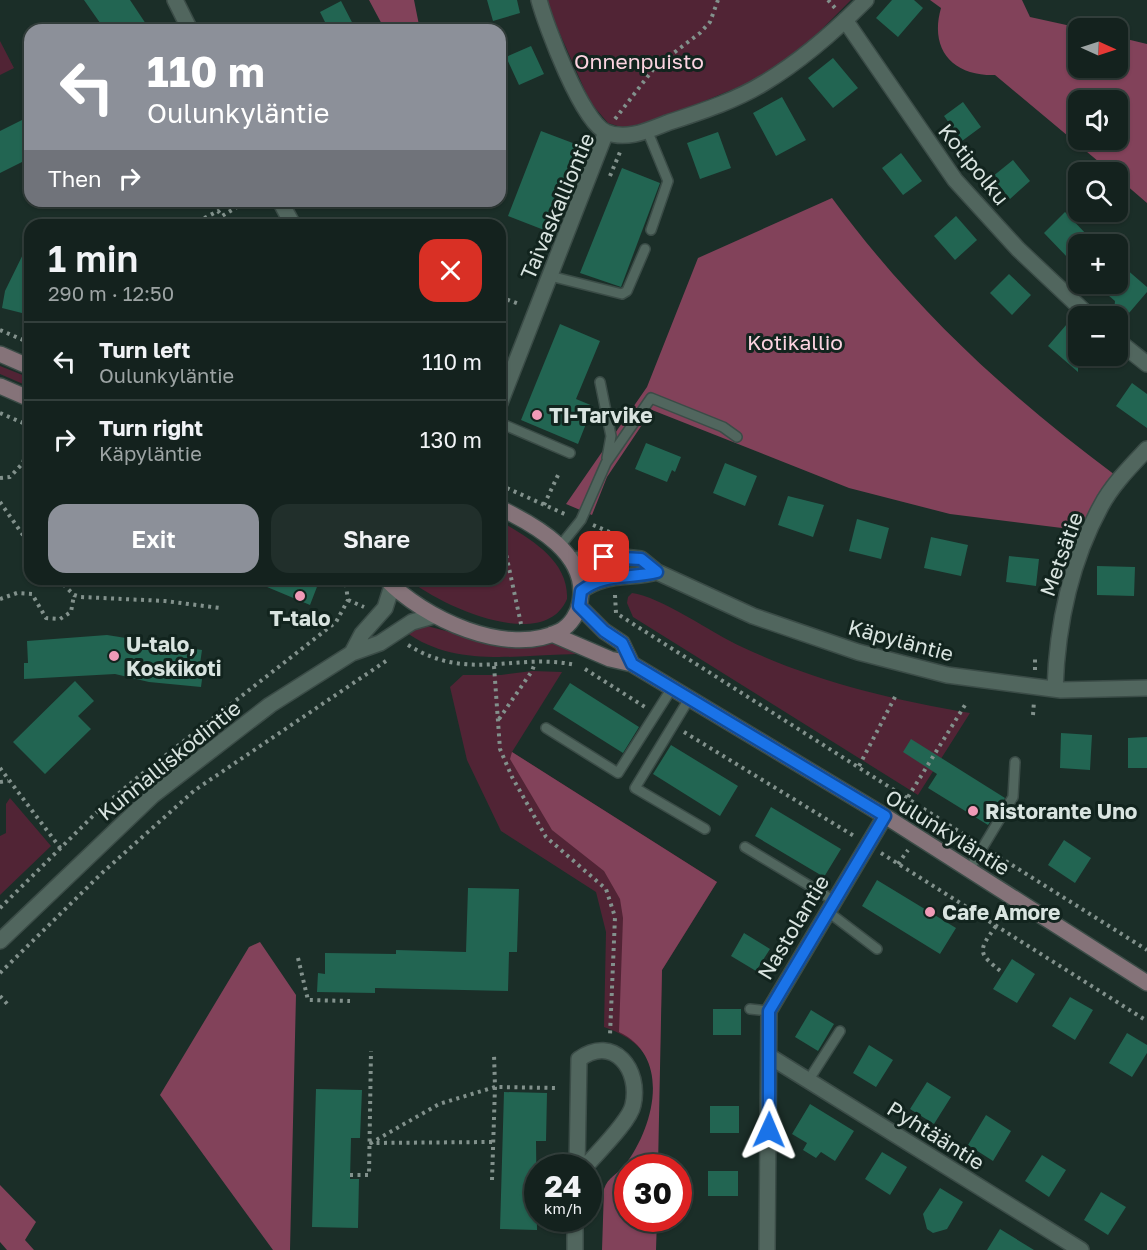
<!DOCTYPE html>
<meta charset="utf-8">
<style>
body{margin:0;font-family:"Golos Text",sans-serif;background:#212f2b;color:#f1f3f6;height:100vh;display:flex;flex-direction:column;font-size:22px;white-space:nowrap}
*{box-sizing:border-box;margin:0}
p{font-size:20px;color:#9da4a4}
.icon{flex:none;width:33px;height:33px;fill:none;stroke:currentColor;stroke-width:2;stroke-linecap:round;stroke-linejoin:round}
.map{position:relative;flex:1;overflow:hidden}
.drawer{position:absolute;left:24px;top:219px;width:482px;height:366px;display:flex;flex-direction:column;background:#14221e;border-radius:18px;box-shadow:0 2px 4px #0004,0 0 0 2px #333f3c}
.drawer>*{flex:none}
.hud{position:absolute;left:24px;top:24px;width:482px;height:183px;border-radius:18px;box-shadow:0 2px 4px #0004,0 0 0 2px #333f3c;background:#8c9099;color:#fff;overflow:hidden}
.needle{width:39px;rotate:93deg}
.fabs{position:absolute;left:1068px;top:18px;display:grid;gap:12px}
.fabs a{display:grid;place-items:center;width:60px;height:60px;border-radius:12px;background:#14221e;box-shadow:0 2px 4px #0004,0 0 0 2px #333f3c;font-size:30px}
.speed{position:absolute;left:524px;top:1154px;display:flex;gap:12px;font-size:30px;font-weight:700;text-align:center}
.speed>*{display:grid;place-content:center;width:78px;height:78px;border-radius:50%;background:#14221e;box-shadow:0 2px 4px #0004,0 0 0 2px #333f3c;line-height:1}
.speed small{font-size:15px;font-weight:400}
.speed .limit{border:9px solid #d22;background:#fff;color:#111}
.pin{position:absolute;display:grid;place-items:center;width:51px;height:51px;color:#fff;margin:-26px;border-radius:12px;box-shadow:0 3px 9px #0006}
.me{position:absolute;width:66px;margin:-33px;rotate:1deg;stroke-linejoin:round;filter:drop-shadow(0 0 4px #0008)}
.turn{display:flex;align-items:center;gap:21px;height:126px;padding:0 24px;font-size:27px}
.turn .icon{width:78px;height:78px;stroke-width:2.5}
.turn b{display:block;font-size:42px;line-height:51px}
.then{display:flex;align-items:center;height:57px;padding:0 24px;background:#0003;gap:12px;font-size:22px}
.round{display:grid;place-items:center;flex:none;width:63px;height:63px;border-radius:18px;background:#212f2b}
.headline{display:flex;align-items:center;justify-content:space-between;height:102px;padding:0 24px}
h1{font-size:36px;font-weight:600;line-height:45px}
.action{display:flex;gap:12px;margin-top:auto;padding:12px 24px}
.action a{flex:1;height:69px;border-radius:18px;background:#8c9099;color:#fff;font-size:24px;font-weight:600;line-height:69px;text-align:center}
.action a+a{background:#212f2b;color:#f1f3f6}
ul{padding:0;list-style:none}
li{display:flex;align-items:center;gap:18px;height:78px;padding:0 24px;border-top:2px solid #333f3c}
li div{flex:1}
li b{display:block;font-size:22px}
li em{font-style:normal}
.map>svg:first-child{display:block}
.green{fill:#512435}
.forest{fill:#82425a;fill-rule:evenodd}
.building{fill:#226552}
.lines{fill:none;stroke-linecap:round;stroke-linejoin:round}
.service-casing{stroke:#3b4c47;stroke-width:12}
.minor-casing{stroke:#3b4c47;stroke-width:18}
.tertiary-casing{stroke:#3b4c47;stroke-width:18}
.secondary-casing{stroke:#3b4c47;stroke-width:18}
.path{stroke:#82918c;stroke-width:4;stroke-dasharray:3 4.5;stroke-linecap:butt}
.service{stroke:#51665e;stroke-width:9}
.minor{stroke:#51665e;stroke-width:15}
.tertiary{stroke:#51665e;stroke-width:15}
.secondary{stroke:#857379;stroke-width:15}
.route-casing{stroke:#114b97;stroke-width:15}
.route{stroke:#1a73e8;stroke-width:10}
.poi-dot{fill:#f09ab7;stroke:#12241e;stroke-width:2}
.labels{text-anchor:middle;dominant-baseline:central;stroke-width:6;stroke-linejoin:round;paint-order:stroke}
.park-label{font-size:21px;fill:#fcd3e0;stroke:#12241e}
.street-label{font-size:21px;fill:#d9e4e0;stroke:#12241e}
.poi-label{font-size:21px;font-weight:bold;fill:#d9e4e0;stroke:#12241e;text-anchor:start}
</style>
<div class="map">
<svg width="1147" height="1250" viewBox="0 0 1147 1250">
<rect width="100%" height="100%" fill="#1b2e28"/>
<path class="green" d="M545,0h306l-37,37 -29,24 -32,20 -90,37 -39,10 -16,-5 -18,-21z
M0,41l14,27 -14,7z
M0,366l30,12v9l-30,-13z
M500,521c29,17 69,39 67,78 -23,55 -128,6 -159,-20h92z
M632,593c28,3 81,41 110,54 72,34 150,53 228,66l-52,82 -285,-178 -6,-14 1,-6z
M423,625l81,21 52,-3 23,11c-58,0 -123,15 -173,-22z
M532,671l30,1 -50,80 205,130 -55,88 -2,81 -9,13c-12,-21 -25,-29 -47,-37l2,-95 -10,-40 -95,-61 -34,-71 -17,-73 13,-12h38z
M10,798l41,48 -51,49v-59l6,-3v-29z"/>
<path class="forest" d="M369,0h45l6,30h-35z
M930,0h92l8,17 50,11 -2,40h40v-31l29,7v159l-29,-25v-6h-7l-116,-97c-42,1 -66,-25 -54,-67zM1078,100h40v40h-40z
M832,198c81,110 174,196 283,277l-37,55 -128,-16 -101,-26 -197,-78 -45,67 -15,38 -26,-11 81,-117 51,-129z
M512,752l205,130 -55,88 -4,197h-31v51h30l-1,32h-54l2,-61c4,-12 13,-14 21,-24 29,-38 47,-108 -6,-133l4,-114 -3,-19 -16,-28 -52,-41 -42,-71z
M260,942l36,53 -6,255h-17l-113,-155 89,-148z
M0,1185l36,37 -11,18 9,10h-27l-7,-8z"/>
<path class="building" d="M84,0h46l20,30h-45z
M487,0h30l3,13 -27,8z
M892,0h22l9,8 -25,29 -22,-19z
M341,1l15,29h-27l-9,-18z
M531,46l13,28 -25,11 -13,-28z
M833,58l25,30 -25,20 -25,-30z
M782,97l24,43 -30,16 -23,-43z
M963,102l18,25 -19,14 -18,-25z
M30,116v42l-30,15v-42z
M541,131l37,14 -34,85 -36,-14z
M718,132l13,36 -31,11 -13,-36z
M901,153l21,28 -19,14 -21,-27z
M1013,160l17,21 -20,18 -18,-22z
M622,168l38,15 -39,104 -41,-14z
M1065,212l24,25 -11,7 -10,14 -24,-25z
M956,216l21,24 -22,20 -21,-24z
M30,240v75l-28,-7 3,-17z
M1118,262l29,25v5l-18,21 -4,-4 -11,3 1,-11 -20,-17h23z
M1009,274l22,21 -19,20 -22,-22z
M560,324l40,17 -24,58 17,7 -15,38 -57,-24z
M1067,324l11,10v38l-30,-26z
M1132,383l15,11v34l-31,-22z
M646,443l35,14 -6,15 -3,-2 -5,12 -32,-13z
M725,463l32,13 -12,30 -32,-13z
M788,496l36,9 -11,32 -35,-12z
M857,519l32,9 -8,31 -32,-8z
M931,537l37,8 -7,31 -37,-8z
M1009,556l30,3 -3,27 -30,-4z
M1097,566l38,1 -1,29 -37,-1z
M248,579h72l-10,26z
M107,635l95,15 -3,21 4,1 -2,15 -52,-5 -34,-8 -91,5v-16h4l-1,-22z
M75,681l19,20 -16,15 13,13 -46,45 -32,-32z
M570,683l69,44 -16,26 -70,-44z
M1061,733l31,2 -2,35 -30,-2z
M1147,737v31h-19v-30z
M911,739l94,59 -17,27 -60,-37 9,-14 -34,-22z
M671,745l67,41 -18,30 -67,-42z
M771,807l70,42 -17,28 -69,-41z
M1064,840l27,18 -16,25 -27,-18z
M877,880l79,48 -16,26 -78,-48z
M468,888l51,1 -2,63h-8l-1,39 -133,-3v5l-58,-1 1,-19 7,1v-21l71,1v-4l70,2z
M744,933l26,16 -14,22 -25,-15z
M1012,959l23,15 -18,29 -24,-14z
M1070,997l23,13 -18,30 -23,-14z
M713,1009h28v26h-28z
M811,1010l23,14 -16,27 -23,-14z
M1127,1033l20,12v8l-15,24 -23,-14z
M869,1045l24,15 -17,27 -23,-14z
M927,1082l24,15 -17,27 -24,-15z
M316,1089l46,1 -2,48h-9l-1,41h9l-1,49 -46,-1z
M504,1092l43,1 -1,48h-10l1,89 -37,-1z
M810,1104l44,27 -19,30 -14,-9 -5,6 -13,-8 4,-7 -15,-9z
M710,1106h29v27h-29z
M986,1115l25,16 -18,30 -25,-16z
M882,1152l25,15 -17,28 -25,-16z
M1042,1155l24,15 -17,27 -24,-16z
M708,1171h30v25h-30z
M940,1188l23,14 -16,27 -14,4 -6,-4 -4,-15z
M1101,1192l25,15 -18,28 -24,-15z
M1000,1229l34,21h-47z"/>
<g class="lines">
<defs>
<path id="service" d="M647,130l21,51 -17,49
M550,276l72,18 5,-3 18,-42
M600,382l11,54 -4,22
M500,423l70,30
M560,546l21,-26 25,-57 45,-65 72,29 14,10
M689,699l-54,89 70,41
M546,728l72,45 54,-85
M745,847l88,53
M969,870l44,-73 2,-35
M827,911l50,38
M750,1009l19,2
M808,1081l32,-50"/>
<path id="minor" d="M539,0c7,26 43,122 67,132 20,9 43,-2 61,-9 33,-11 68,-22 97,-40 37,-22 72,-53 102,-83
M845,20l110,160 63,69 71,67
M1118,341l29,23
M500,403l106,-271
M571,560l44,-4 26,3 16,13 96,44 105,36 89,23 114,15 86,-2
M581,591c23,-18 49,-12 76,-19
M1055,689c2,-63 15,-126 46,-183 11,-21 30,-40 46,-57
M769,1056l312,194
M577,1167l2,-108c35,-25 62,11 54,46 -3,16 -36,48 -48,62
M575,1250v-32
M767,1250l2,-239 116,-195"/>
<path id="tertiary" d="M175,0l15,30
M280,201l13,24
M352,653l10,-19 23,-26 7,-22
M0,941l153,-146 117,-90 82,-52 28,-10 32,-21 21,-6"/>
<path id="secondary" d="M0,354l30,13
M0,386l30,13
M386,579c37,39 121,79 174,52 11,-6 18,-18 20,-29 9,-48 -45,-77 -80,-94
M579,606l25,25 18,12 10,21
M552,634l58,25 22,5 253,152 262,167"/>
</defs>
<use href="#service" class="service-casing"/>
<use href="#minor" class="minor-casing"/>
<use href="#tertiary" class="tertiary-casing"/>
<use href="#secondary" class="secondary-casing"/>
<path class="path" d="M828,0l7,8
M615,119l40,-52 45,-34 10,-11 8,-22
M610,176l10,-24
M191,225l27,-14 4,5 25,-15
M500,297l19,7
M0,330l30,13
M0,413l30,13
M0,478l10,-1 13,-14 7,-26
M500,485l67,30
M0,502l30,43
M544,505l15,-32
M593,525l21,9v5
M500,526l21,98
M58,579l16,16 7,2 84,4 55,7
M615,595l1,18 355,226
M0,599l17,-6 15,1 14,24 14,1 11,-7 3,-17
M348,600l16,7
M408,645c61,38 107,7 168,20
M494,666l6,83 12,28 34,60 60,52 9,28 -5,118
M585,669l60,38
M1035,670v-11
M1033,715l1,-14
M499,719l33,-48 3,-8
M684,732l170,104
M859,766l37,-71
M0,768l61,81
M0,782l8,-1
M908,797l57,-92
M881,853l266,168
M993,853l154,97
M898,864l10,-14
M0,908l99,-98 39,-33 198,-155 12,-22 -3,-21
M996,926c-19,26 -18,27 7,47
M298,958l10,42 42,1
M0,973l102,-100 93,-83 191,-129
M0,996l10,11
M492,1142l-121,1 68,-39 56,-17 -1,-33
M350,1175h19l2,-124
M492,1180l3,-93 61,1"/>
<use href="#service" class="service"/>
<use href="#minor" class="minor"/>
<use href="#tertiary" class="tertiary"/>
<use href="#secondary" class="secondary"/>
</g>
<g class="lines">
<defs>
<path id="route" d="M604,557l37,2 16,13c-27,7 -53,1 -76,19l-2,15 25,25 18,12 10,21 253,152 -116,195v119"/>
</defs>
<use href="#route" class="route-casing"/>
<use href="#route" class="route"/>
</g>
<g class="poi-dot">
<circle cx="537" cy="415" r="6"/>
<circle cx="300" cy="596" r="6"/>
<circle cx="114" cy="656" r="6"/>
<circle cx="973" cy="811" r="6"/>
<circle cx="930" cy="912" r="6"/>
</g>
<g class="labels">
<g class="park-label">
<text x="639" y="61">Onnenpuisto</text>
<text x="795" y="342">Kotikallio</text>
</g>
<g class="street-label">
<text transform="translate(974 164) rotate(51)">Kotipolku</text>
<text transform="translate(557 206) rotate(-67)">Taivaskalliontie</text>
<text transform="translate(1061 554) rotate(-70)">Metsätie</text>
<text transform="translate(901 640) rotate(15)">Käpyläntie</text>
<text transform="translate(169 760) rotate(-39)">Kunnalliskodintie</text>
<text transform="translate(948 832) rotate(32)">Oulunkyläntie</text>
<text transform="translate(793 927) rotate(-59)">Nastolantie</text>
<text transform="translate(936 1135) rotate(32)">Pyhtääntie</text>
</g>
<g class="poi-label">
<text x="549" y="415">TI-Tarvike</text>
<text x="300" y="618" text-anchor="middle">T-talo</text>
<text x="126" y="644">U-talo,<tspan x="126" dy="24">Koskikoti</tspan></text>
<text x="985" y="811">Ristorante Uno</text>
<text x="942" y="912">Cafe Amore</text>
</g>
</g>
</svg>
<div class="fabs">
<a><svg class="needle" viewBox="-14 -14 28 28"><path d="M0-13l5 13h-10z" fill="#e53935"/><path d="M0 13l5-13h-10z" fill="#9da4a4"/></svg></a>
<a><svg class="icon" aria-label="sound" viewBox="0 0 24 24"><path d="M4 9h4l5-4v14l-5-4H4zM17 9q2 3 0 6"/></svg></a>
<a><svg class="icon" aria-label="search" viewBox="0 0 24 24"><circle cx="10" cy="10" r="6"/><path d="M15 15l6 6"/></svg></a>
<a>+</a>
<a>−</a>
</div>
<div class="speed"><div>24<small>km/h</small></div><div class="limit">30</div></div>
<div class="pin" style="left:604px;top:557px;background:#d93025"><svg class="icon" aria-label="arrive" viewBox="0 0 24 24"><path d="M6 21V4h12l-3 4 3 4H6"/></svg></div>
<svg class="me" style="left:769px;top:1130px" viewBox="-20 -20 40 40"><path d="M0-17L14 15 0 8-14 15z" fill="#1a73e8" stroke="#fff" stroke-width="4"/></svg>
<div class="hud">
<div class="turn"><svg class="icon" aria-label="left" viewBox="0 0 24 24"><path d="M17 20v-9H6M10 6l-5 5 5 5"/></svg><div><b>110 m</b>Oulunkyläntie</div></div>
<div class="then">Then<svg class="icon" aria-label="right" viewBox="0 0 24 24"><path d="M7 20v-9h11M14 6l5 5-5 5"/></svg></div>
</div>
<section class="drawer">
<div class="headline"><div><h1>1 min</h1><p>290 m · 12:50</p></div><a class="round" style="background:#d93025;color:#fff"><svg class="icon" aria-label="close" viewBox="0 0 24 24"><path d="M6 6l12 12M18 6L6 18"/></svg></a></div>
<ul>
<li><svg class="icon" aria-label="left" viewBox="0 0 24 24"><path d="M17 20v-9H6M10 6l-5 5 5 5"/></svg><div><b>Turn left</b><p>Oulunkyläntie</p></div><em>110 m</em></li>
<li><svg class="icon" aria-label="right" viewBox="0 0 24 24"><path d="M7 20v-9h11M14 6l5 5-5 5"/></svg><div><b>Turn right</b><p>Käpyläntie</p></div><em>130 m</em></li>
</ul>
<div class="action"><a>Exit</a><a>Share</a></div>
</section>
</div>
